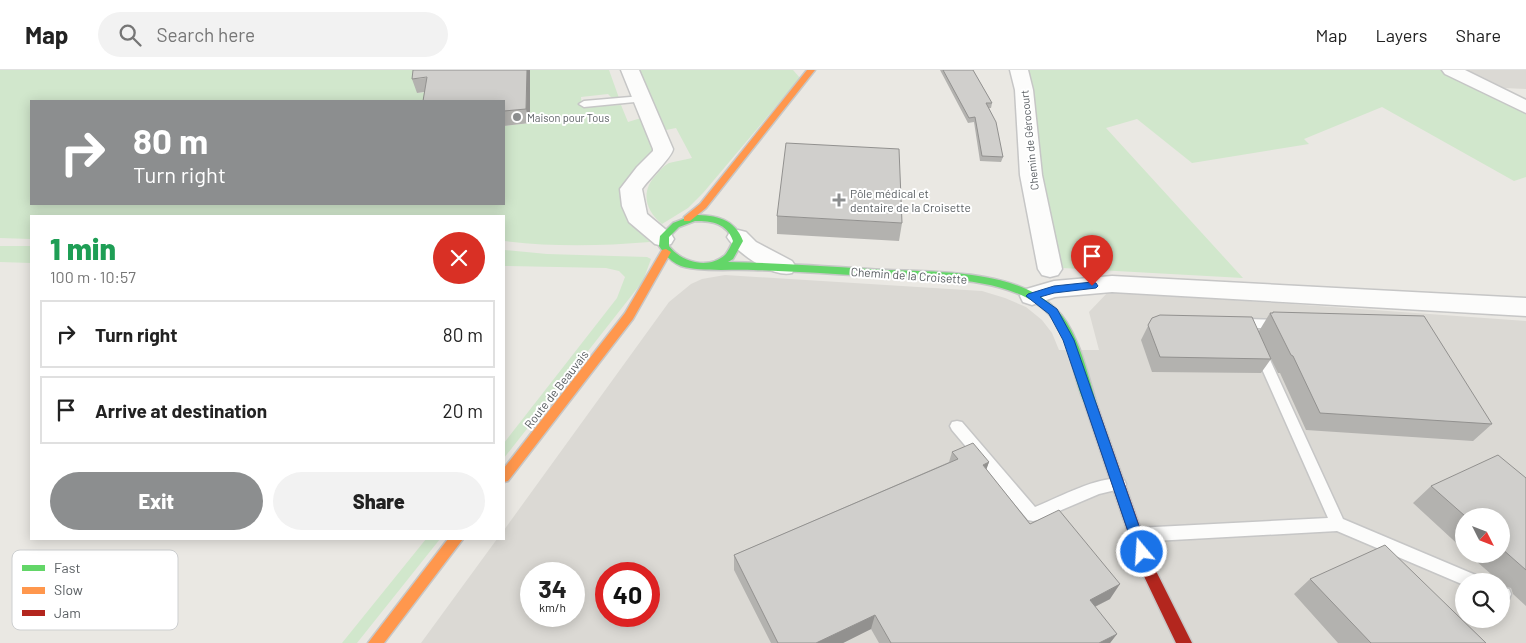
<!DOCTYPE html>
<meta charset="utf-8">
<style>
body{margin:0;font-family:Barlow,sans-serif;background:#f2f2f2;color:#222;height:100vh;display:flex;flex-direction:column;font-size:19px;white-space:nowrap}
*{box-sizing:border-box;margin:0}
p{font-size:16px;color:#767676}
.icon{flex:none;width:28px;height:28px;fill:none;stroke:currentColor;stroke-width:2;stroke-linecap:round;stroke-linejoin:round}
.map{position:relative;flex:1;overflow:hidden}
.drawer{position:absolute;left:30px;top:145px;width:475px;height:325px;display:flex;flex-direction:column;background:#fff;border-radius:0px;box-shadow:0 2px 12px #0003}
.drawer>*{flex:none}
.hud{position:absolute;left:30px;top:30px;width:475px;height:105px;border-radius:0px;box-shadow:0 2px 12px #0003;background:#8c8e8f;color:#fff;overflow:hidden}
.needle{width:32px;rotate:132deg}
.fabs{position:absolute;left:1455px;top:438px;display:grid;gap:10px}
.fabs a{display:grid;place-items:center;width:55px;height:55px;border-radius:50%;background:#fff;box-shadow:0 2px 12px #0003;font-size:25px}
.speed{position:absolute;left:520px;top:492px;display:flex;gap:10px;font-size:25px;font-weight:700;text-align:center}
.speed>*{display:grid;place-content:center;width:65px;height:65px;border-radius:50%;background:#fff;box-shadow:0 2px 12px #0003;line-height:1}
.speed small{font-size:12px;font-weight:400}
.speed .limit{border:8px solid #d22;background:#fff;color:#111}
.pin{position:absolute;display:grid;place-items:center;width:42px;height:42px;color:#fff;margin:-51px -21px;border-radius:50% 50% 50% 0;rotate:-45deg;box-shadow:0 0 5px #0007}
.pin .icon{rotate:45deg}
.me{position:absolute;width:55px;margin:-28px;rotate:342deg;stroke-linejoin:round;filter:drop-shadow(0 0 4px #0008)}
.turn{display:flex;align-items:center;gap:18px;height:105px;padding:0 20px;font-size:22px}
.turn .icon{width:65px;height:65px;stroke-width:2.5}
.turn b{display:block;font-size:35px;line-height:42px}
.round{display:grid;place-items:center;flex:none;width:52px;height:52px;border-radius:26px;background:#f2f2f2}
.overview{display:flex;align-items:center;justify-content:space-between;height:85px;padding:0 20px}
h1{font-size:30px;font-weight:800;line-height:38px;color:#1e9e55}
.primary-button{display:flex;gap:10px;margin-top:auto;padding:10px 20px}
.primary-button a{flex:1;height:58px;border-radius:30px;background:#8c8e8f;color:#fff;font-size:20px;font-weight:800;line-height:58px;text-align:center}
.primary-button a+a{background:#f2f2f2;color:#222}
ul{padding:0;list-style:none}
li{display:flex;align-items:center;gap:15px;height:68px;margin:0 10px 8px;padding:0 10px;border:2px solid #e0e0e0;border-radius:0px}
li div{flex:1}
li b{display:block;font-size:19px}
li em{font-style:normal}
header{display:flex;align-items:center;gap:30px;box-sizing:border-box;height:70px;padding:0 25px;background:#fff;border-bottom:1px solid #e0e0e0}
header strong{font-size:24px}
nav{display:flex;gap:28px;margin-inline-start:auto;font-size:18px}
.search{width:350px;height:45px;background:#f2f2f2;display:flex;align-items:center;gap:12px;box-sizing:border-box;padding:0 18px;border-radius:28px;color:#767676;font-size:19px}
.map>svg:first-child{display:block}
.industrial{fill:#dbd9d4;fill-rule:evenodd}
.green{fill:#d1e7cc;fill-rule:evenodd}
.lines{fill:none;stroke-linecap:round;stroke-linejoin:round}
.lane-casing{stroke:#c6c6c6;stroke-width:3}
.street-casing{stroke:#c6c6c6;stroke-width:3}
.fast-casing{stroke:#c7c7c7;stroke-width:3}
.slow-casing{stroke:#c7c7c7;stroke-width:3}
.jam-casing{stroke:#c7c7c7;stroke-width:3}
.lane{fill:#fcfcfb;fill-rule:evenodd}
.street{fill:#fcfcfb;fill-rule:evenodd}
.fast{fill:#63d668;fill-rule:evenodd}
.slow{fill:#ff974d;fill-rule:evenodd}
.jam{fill:#b3261e;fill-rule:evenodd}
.wall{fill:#b3b2af}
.shaded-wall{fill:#92918f}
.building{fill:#d0cfcc;stroke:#92918f}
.route{fill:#1a73e8;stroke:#114b97}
.poi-dot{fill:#8c8e8f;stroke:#fff;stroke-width:2}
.labels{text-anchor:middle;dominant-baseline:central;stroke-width:4;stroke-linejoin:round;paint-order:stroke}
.far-poi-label{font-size:11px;fill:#595e62;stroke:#fff;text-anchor:start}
.far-street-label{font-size:11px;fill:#595e62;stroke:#fff}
.poi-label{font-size:12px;fill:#595e62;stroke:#fff;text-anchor:start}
.street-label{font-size:12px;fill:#595e62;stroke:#fff}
.key{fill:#fff;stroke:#cdcfd0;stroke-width:1}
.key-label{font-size:14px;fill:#595e62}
</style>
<header>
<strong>Map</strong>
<div class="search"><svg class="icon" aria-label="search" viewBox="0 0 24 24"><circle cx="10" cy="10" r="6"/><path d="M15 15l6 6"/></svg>Search here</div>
<nav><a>Map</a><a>Layers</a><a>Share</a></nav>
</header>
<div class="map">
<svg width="1526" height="573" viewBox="0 0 1526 573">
<rect width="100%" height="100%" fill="#eae8e3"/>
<path class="industrial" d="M1467,0h59v19l-22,-1z
M725,205l257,16 23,7 21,9 16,13 10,13 7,17h40l-10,-38 20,-21 417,30v322h-1105l76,-104h7v-9l165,-228 22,-18 11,-5zM1464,446h37v38h-37zM531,504h43v42h-43zM606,504h43v42h-43zM1464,511h37v38h-37z"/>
<path class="green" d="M0,0h420l-3,23 113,-11v-12h79l10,28 -6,1 -5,-5 -27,3 1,10 39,-2 7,17 13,-4 16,31 -32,34 -3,21 5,17 23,21c-49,4 -98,5 -146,-1v-25h-473v23l-31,-1zM31,31h473l26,10v12l-26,3v78h-473z
M636,0h157l7,8 -97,115 -15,15 -26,16c-17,-14 -22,-33 -5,-50 3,-4 8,-9 12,-11 7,-2 16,-3 23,-5l-16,-30 -15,3z
M1027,0h416l83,40v67l-12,4 -132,-74 -78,32 5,5 -117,19 -55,-44 -31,9 137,150 -181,-10 -18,-48z
M0,176h31v17l-31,-1z
M504,180l43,4 100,3 4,2 -8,22 -139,177v-15l113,-145 8,-21 -6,-6 -13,-3 -102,-2z
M426,469h14l-83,104h-15z"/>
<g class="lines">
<defs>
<path id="lane" d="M642,26l3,1v4l-61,6 -5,-3 5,-3z
M1247,249l32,1 6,4 -6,4h-24l-1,5h-8l-5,-10z
M1260,276l4,2 2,3 77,168 135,57 2,5h-16v4l-127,-54 -201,11 -5,-2 -2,-5 2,-5 5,-2 192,-10 -74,-167 2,-3z
M957,351l5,1 73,85c21,-8 68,-34 89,-27l2,4 -2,4 -25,6 -61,26 -5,1 -5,-1 -76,-90 -2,-4 2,-4z
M1501,517l8,2 2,5 -2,5 -8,2z"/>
<path id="street" d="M621,0h18l34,79c0,7 -25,31 -31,40l5,25 24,20 3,5 -3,5 -8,2 -8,-2 -26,-22 -7,-16 -2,-17 17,-22 16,-16v-2z
M1010,0h18l5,20 9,85 20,94 -4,6 -8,2 -8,-2 -4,-6 -18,-94 -5,-85z
M1442,0h23l61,30v13l-81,-39z
M738,160l8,2 10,10 36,19 4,6 -4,6c-19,5 -55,-20 -65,-36l3,-5z
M1112,206l414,22v18l-414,-24 -57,5 -23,8 -9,-3 -3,-6 3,-6 31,-9z"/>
<path id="fast" d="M694,145c22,0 41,4 49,26l-10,18 -5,3c47,1 94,4 141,7 57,4 141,-3 186,39 23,21 33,68 42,97l-2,3h-8c-16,-29 -14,-69 -38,-94 -40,-41 -126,-35 -179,-38 -39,-2 -78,-5 -117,-6 -21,-1 -53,2 -72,-4 -10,-4 -16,-11 -22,-20l1,-10 13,-13zM695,151c17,0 32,2 38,20 -2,4 -5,11 -8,14 -17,15 -44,7 -56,-9v-9l10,-10z"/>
<path id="slow" d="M807,0h8l-109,138 -16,13h-6v-4l16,-13z
M666,179l5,3 -38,67 -125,162 -4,1v-14l121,-155 37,-63z
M448,469h15l-79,104h-16z"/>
<path id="jam" d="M1091,330l4,2 2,3 57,162 38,76h-16l-36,-75 -55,-163 2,-3z"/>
</defs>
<use href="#lane" class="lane-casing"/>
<use href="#street" class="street-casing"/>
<use href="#fast" class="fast-casing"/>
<use href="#slow" class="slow-casing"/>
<use href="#jam" class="jam-casing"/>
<use href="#lane" class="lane"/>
<use href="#street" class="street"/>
<use href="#fast" class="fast"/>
<use href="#slow" class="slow"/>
<use href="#jam" class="jam"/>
</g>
<path class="wall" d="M530,0v53l-26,3v-25l-80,-9 -7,1 -5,-14z
M940,0h33l19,33 -1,5h-2l14,49 -2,5 -21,-1 -6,-39 -6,1z
M777,146l125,7 -3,18 -122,-7z
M1273,242l219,112 -19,17 -167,-11 -26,-57h-2l-7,-14 -10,14 -109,-1 -11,-32 11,-22 107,13 11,-18h2z
M952,382l37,10 -3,7 44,55 80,75 -15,8 22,27 -7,9h-231l-8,-14 -28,14h-72l-37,-73v-15l215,-93z
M1526,408v128l-13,-12 -2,-6 -7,-2 -3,-2v-3h-2l-31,-27h33v-38h-37v34l-51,-47 18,-17z
M1310,509l176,64h-148l-44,-49z"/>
<path class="shaded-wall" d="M527,0h3v53l-4,-14z
M989,392l-6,17v-14z
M1120,514l-10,15 -30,15 10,-14z
M875,545l-4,14 -28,14h-27z
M1117,564l-7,9h-11z"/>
<path class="building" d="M413,0h114l-1,39 -22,2v-10h-81l4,-24 -15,2z
M943,0h30l19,33h-6l10,19 7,35 -21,-1 -7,-39 -6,1z
M786,73l113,6 3,74 -125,-7z
M1273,242l151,4 68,108 -172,-11 -27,-57 -2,-1 -21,-42h3z
M1160,245l92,2 19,42 -111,-2 -12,-32 4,-7z
M973,373l16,19 -6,3 47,59 29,-14 61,74 -30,16 27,34 -18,9h-208l-16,-28 -59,28h-38l-44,-88 224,-96 -6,-7z
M1498,385l28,23v92l-25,-22v-32h-36l-34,-30z
M1385,475l101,98h-115l-61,-64z"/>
<path class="route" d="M1092,212l4,1 2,3 -2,2 -42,5 -14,4 17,12 17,31 74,212 -2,4 -4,2 -5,-2 -2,-4 -72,-212 -14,-26 -23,-18 2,-2 26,-8z"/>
<g class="poi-dot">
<circle cx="517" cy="47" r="5"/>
<path d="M836.5 122.5h5v5h5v5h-5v5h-5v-5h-5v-5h5z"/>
</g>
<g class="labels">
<g class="far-poi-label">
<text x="527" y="47">Maison pour Tous</text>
</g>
<g class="far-street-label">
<text transform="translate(1029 70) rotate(-96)">Chemin de Gérocourt</text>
</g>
<g class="poi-label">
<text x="850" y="123">Pôle médical et<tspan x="850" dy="14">dentaire de la Croisette</tspan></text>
</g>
<g class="street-label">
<text transform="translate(909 205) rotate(4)">Chemin de la Croisette</text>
<text transform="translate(556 319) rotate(-52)">Route de Beauvais</text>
</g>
</g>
<rect x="12" y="480" width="166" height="80" rx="8" class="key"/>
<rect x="22" y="495" width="23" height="6" fill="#63d668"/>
<rect x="22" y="517" width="23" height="7" fill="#ff974d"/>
<rect x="22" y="540" width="23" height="6" fill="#b3261e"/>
<g class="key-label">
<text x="54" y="503">Fast</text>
<text x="54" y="525">Slow</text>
<text x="54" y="548">Jam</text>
</g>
</svg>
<div class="fabs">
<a><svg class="needle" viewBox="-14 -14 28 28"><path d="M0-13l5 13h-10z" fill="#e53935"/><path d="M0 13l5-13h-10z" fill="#767676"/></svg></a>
<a><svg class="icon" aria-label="search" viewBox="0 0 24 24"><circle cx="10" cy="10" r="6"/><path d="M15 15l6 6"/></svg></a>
</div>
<div class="speed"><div>34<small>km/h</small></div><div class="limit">40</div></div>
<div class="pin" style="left:1092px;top:216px;background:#d93025"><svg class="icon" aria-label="arrive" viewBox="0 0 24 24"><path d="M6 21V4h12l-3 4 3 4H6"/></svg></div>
<svg class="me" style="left:1142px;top:482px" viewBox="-20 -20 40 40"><circle r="17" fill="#1a73e8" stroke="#fff" stroke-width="3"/><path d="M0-11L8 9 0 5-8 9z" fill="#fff"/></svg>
<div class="hud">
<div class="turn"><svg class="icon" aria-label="right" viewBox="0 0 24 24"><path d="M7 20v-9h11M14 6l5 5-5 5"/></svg><div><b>80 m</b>Turn right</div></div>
</div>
<section class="drawer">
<div class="overview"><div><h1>1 min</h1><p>100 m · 10:57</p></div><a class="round" style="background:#d93025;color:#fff"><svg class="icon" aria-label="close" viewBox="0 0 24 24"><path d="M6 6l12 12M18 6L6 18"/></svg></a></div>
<ul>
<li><svg class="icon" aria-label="right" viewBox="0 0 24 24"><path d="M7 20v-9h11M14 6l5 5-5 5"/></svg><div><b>Turn right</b></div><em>80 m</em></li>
<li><svg class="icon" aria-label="arrive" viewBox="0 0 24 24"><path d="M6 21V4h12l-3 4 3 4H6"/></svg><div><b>Arrive at destination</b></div><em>20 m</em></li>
</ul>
<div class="primary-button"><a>Exit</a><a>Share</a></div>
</section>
</div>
